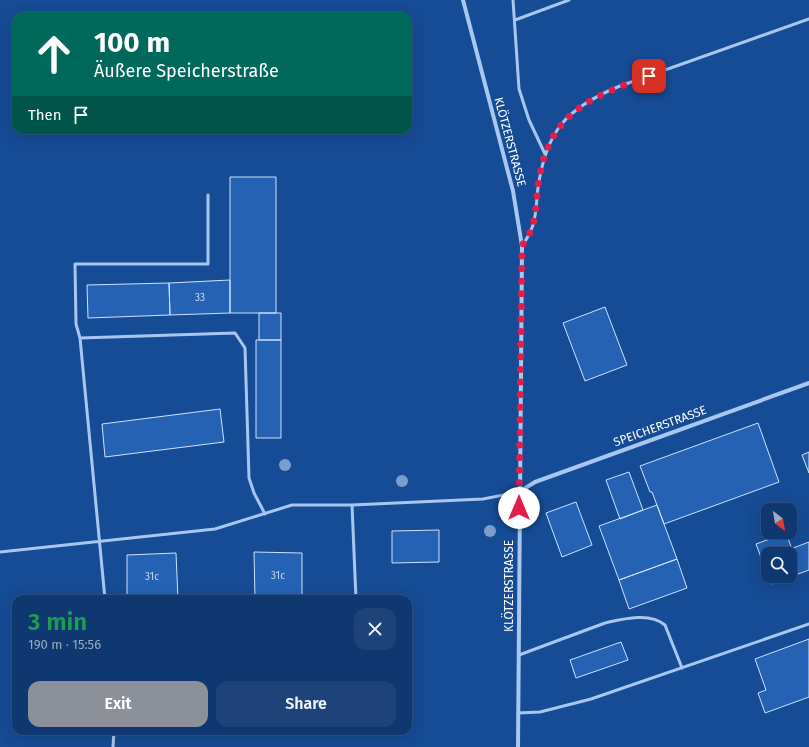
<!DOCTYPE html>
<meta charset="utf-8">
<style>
body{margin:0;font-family:"Fira Sans",sans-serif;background:#1e4378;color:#f1f3f6;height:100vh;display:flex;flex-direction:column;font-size:15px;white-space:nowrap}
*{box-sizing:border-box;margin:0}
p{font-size:13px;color:#9cacc3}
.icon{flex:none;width:22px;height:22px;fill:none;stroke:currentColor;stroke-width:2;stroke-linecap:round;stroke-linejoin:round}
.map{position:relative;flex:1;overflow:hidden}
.sheet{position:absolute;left:12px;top:595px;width:400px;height:140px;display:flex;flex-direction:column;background:#103870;border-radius:12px;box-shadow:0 4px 16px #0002,0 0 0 1px #305283}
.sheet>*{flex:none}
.hud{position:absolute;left:12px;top:12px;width:400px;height:122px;border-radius:12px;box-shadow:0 4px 16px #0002,0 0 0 1px #305283;background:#00695c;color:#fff;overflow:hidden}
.needle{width:26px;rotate:149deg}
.buttons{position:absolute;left:761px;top:503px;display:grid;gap:8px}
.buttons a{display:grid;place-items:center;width:36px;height:36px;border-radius:8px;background:#103870;box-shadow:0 4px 16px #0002,0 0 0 1px #305283;font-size:20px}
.pin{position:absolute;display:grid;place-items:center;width:34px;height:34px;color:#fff;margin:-17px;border-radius:8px;box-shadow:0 2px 6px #0006}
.me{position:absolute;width:44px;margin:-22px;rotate:0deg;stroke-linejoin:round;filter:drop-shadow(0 0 3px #0008)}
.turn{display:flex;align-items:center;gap:14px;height:84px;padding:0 16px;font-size:18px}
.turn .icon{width:52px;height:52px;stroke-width:2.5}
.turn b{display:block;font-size:28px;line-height:34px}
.then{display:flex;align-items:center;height:38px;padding:0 16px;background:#0003;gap:8px;font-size:15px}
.round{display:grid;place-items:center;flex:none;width:42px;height:42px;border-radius:12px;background:#1e4378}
.headline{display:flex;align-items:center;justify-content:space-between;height:68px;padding:0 16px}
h1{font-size:24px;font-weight:600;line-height:30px;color:#1e9e55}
.action{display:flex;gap:8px;margin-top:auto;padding:8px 16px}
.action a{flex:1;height:46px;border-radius:12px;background:#8c9099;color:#fff;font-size:16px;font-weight:600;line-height:46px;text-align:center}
.action a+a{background:#1e4378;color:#f1f3f6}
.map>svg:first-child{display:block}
.building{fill:#2562b4;stroke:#cee2fc}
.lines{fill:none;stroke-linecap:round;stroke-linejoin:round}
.service{stroke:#a7c7f1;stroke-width:3}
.minor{stroke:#a7c7f1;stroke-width:4}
.tree{fill:#7b9ece}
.route{stroke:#e11d48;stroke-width:7;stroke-dasharray:0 12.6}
.labels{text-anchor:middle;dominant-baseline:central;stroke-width:4;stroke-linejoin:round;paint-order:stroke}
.number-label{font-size:10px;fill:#c8d8ec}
.street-label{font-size:12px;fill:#fff;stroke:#164b95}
</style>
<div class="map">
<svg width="809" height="747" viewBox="0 0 809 747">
<rect width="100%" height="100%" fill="#164b95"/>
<path class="building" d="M230,177h46v136h-46z
M230,280v33l-60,2 -1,-32z
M169,283l1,32 -82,3 -1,-33z
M605,307l22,58 -42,16 -22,-58z
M259,313h22v27h-22z
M256,340h25v98h-25z
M220,409l4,33 -119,15 -3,-33z
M758,423l21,59 -115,42 -12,-32h-2l-10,-26z
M809,452v21l-7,-18z
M629,472l14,38 -23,9 -14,-39z
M576,502l16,43 -30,12 -16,-44z
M657,505l20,54 -58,21 -20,-54z
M439,530v32l-47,1v-32z
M786,533l6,16 -15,5h-9v3l-6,3 -6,-16z
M809,542v28l-38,14 -9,-24 6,-3v19h22v-22h-13z
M254,552l48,1v46h-47z
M176,553l2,46h-51v-44z
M677,559l10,29 -58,21 -10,-29z
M809,639v58l-44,16 -7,-20 8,-3 -11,-31z
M621,642l7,18 -52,18 -6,-18z"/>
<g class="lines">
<path class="service" d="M513,0l6,89 10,31 16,34
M515,20l54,-20
M522,246c3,-5 7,-10 9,-16 6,-11 5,-29 7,-42 8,-57 28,-80 82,-102l189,-67
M80,338l155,-5 10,15 4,130 5,15 11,21
M352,505l4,94
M0,552l215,-23 77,-24h60l131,-6 36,-7
M105,599l-25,-261 -4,-14 -1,-60h133v-69
M519,655l86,-32c18,-4 45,-11 60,2l17,43
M518,713l22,-1 51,-13 218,-75
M113,747l1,-16"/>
<path class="minor" d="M463,0l50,191 9,55 -4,501
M519,492l16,-10 274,-99"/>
</g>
<g class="tree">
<circle cx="285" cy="465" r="6"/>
<circle cx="402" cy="481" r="6"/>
<circle cx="490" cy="531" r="6"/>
</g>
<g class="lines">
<path class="route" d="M519,508l3,-262c3,-5 7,-10 9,-16 5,-10 6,-38 8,-51 11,-67 53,-83 110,-103"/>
</g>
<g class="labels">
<g class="number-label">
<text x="200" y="298">33</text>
<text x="278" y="576">31c</text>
<text x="152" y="577">31c</text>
</g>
<g class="street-label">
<text transform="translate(510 142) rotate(75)">KLÖTZERSTRASSE</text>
<text transform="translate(660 426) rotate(-20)">SPEICHERSTRASSE</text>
<text transform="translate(509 586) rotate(-90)">KLÖTZERSTRASSE</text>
</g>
</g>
</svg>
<div class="buttons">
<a><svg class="needle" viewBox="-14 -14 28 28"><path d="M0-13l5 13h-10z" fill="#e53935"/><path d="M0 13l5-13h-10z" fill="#9cacc3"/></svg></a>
<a><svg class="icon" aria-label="search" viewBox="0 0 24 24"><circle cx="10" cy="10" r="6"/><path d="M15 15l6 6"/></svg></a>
</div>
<div class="pin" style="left:649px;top:76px;background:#d93025"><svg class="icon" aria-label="arrive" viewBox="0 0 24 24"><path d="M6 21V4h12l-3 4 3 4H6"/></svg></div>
<svg class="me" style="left:519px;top:508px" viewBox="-20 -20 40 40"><circle r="19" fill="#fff"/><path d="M0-13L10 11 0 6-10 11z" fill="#e11d48"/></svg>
<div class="hud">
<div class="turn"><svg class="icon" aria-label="ahead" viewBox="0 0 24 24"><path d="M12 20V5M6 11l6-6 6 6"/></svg><div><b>100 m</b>Äußere Speicherstraße</div></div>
<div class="then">Then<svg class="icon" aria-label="arrive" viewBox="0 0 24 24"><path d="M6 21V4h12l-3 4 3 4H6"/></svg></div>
</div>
<section class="sheet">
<div class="headline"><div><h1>3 min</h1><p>190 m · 15:56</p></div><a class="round"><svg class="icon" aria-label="close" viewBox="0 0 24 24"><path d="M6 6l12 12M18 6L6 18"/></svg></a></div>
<div class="action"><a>Exit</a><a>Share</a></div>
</section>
</div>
